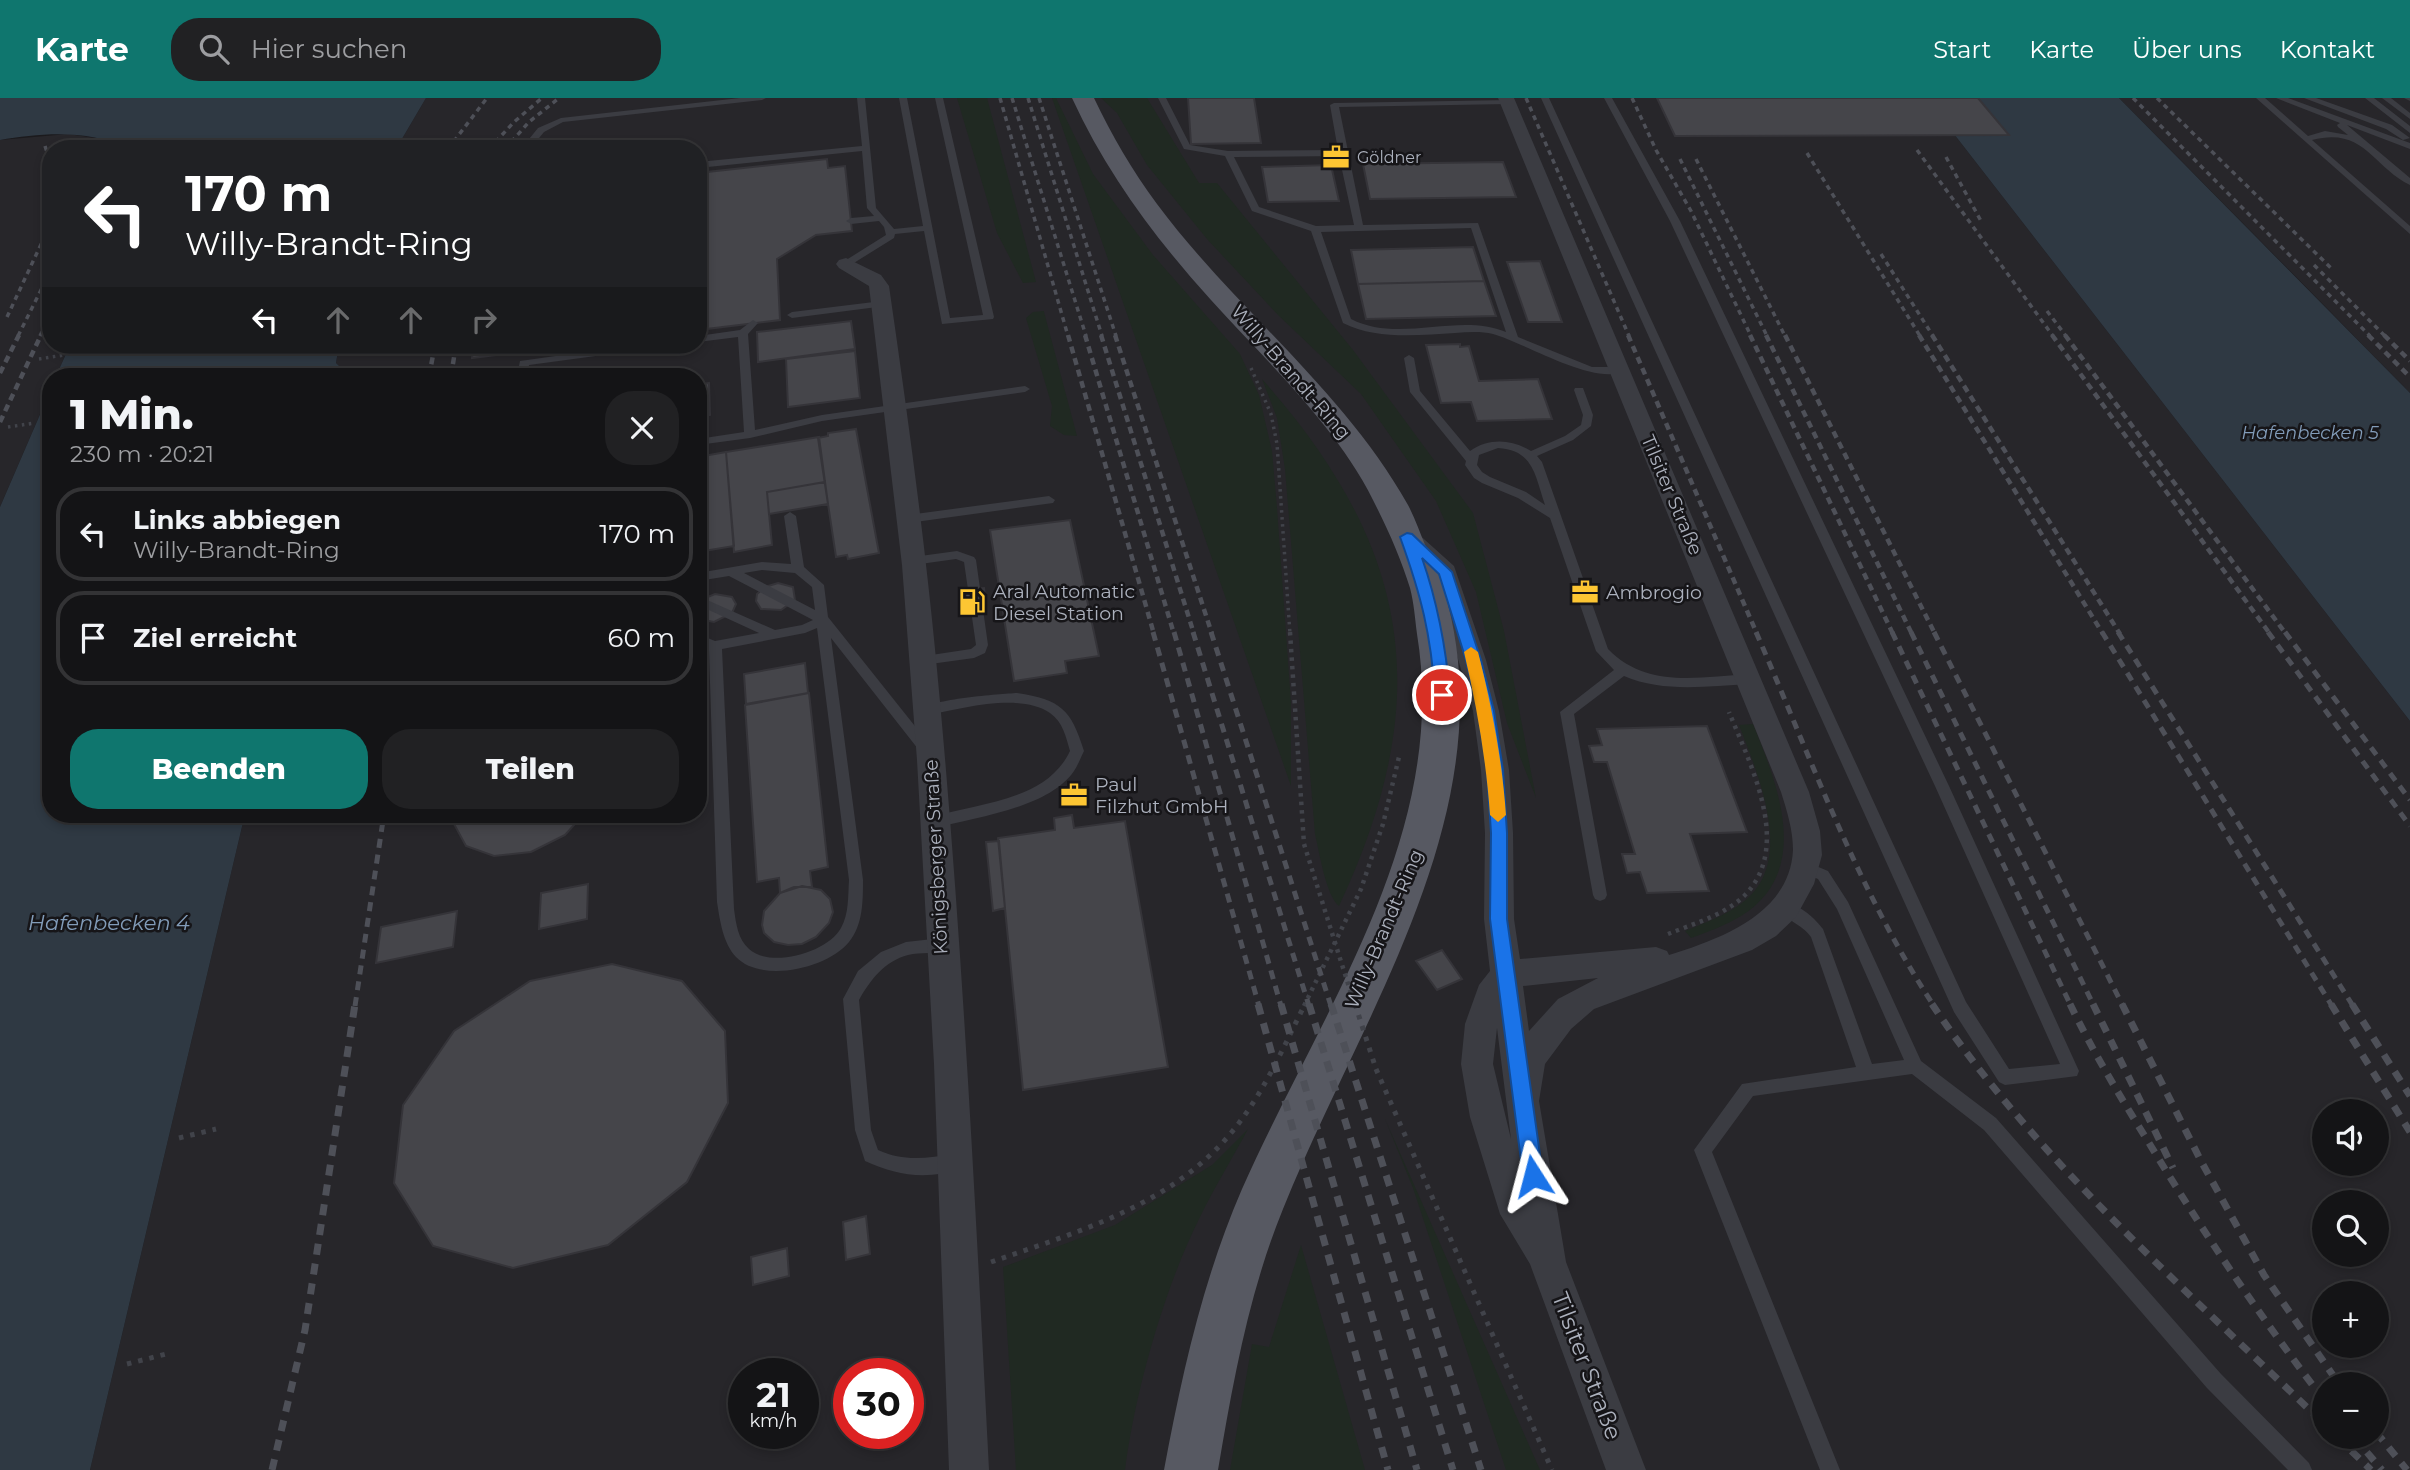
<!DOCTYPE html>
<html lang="de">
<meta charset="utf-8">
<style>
body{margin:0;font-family:Montserrat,sans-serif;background:#212123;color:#f1f3f6;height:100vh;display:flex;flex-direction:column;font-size:26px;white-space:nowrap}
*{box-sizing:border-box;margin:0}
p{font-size:23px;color:#9d9ea1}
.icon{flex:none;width:38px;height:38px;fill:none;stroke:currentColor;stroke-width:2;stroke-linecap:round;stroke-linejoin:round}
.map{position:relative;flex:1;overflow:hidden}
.side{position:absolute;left:42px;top:270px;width:665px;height:455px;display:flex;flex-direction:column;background:#141416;border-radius:28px;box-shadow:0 4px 10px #0003,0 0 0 2px #333335}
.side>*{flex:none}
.top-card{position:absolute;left:42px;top:42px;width:665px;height:214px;border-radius:28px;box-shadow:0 4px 10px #0003,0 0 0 2px #333335;background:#202124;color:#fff;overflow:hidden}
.tools{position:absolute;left:2312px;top:1001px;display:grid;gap:14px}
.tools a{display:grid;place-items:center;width:77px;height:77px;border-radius:50%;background:#141416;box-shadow:0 4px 10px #0003,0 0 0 2px #333335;font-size:35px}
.speed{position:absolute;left:728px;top:1260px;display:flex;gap:14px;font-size:35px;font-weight:700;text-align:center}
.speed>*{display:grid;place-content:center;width:91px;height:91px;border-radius:50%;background:#141416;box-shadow:0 4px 10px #0003,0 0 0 2px #333335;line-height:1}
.speed small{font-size:18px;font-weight:400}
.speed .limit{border:10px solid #d22;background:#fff;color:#111}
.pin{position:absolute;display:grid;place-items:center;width:60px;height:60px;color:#fff;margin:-30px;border:4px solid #fff;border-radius:50%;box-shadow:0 2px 7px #0007}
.me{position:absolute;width:77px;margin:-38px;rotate:351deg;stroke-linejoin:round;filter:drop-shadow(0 0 5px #0008)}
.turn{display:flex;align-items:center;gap:24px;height:147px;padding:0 28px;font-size:32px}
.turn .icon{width:91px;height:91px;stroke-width:2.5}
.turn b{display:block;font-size:49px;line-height:60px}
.lanes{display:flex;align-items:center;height:66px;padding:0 28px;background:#0003;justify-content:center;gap:35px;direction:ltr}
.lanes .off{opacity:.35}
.round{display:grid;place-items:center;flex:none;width:74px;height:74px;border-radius:28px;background:#212123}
.overview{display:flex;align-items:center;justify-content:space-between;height:119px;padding:0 28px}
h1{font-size:42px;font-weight:800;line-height:52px}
.action{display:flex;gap:14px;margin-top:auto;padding:14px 28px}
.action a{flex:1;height:80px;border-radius:28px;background:#0f766e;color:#fff;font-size:28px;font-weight:800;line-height:80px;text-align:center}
.action a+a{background:#212123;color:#f1f3f6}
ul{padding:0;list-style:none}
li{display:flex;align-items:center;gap:21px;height:94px;margin:0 14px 10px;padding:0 14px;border:4px solid #333335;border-radius:28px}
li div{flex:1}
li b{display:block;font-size:26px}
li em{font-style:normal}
header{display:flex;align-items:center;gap:42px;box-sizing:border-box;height:98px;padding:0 35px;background:#0f766e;color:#fff}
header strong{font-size:33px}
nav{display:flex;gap:38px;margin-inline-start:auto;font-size:24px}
.search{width:490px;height:63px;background:#212123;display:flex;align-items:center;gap:18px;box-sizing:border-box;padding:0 24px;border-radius:28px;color:#9d9ea1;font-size:26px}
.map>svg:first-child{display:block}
.built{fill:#27262a;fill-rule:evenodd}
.green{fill:#202922}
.water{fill:#2f3943}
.building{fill:#45454a;stroke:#353439;stroke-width:2}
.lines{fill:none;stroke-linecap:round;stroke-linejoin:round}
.path-far3{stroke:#41434a;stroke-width:2.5;stroke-dasharray:2.5 3.5;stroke-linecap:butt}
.path-far2{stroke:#41434a;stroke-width:3.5;stroke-dasharray:2.5 4.5;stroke-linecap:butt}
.path-far1{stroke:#41434a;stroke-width:4.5;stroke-dasharray:3.5 5;stroke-linecap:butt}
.path{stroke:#41434a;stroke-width:5;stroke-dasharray:4.5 7;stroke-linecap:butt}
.lane{fill:#3b3c42;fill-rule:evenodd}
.street{fill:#3b3c42;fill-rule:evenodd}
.primary{fill:#575962;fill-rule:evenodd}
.rail-far3{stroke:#4e5058;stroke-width:3.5;stroke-dasharray:5 4.5;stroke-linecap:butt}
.rail-far2{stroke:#4e5058;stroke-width:4.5;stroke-dasharray:7 5;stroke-linecap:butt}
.rail-far1{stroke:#4e5058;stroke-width:5;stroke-dasharray:9 7;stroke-linecap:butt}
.rail{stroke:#4e5058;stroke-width:7;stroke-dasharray:11 9;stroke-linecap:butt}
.path-bridge-far1{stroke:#41434a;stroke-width:4.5;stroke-dasharray:3.5 5;stroke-linecap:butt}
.path-bridge{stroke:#41434a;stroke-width:5;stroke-dasharray:4.5 7;stroke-linecap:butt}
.route{fill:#1a73e8;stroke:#114b97;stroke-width:2}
.slow{fill:#f59e0b}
.labels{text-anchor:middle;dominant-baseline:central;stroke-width:5;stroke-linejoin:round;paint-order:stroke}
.far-poi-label{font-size:16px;fill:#acb1bd;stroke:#161518;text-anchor:start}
.far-water-label{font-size:18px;font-style:italic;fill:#829cb9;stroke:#161518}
.street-label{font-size:19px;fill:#acb1bd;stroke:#161518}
.poi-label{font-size:19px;fill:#acb1bd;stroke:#161518;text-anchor:start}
.water-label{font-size:21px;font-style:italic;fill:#829cb9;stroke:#161518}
.near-street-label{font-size:23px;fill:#acb1bd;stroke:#161518}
</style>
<header>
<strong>Karte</strong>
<div class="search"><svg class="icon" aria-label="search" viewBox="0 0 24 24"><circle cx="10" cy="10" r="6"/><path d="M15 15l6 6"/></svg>Hier suchen</div>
<nav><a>Start</a><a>Karte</a><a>Über uns</a><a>Kontakt</a></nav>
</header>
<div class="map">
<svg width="2410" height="1372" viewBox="0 0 2410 1372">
<rect width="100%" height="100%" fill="#1b1a1d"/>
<path class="built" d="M426,0h1500l484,623v749h-2320l155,-656h453v-438h-352l-10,-13 3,-18h359v-196h-302zM2324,1013h52v53h-52zM2324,1104h52v53h-52zM2324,1195h52v53h-52zM744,1276h59v59h-59zM849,1276h59v59h-59zM2324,1286h52v53h-52z
M2119,0h291v295l-103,-105z
M68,36l34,5 26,10h-77v196h19l-14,31h-5v13l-51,118v-367z"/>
<path class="green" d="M957,0h30l49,184 -13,1 -26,-50z
M1052,0h4l37,76 60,81 87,99 19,41 13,56 5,57 14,195v83z
M1101,0h46l52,85h18l136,167 120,163 31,118 32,167 -29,-75 -31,-131 -40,-91 -75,-107 -82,-78 -72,-77 -60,-74 -30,-52z
M1044,213v1l33,124 -13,-1 -14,-9 2,-20 -26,-88 7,-6z
M1262,281c151,170 174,320 77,527 -13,-10 -20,-55 -24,-72l-30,-365 -8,-51z
M1753,626c25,62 60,147 -12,192 -15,9 -33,16 -50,22l-6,-7c22,-9 45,-17 63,-33 46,-42 9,-126 -9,-173z
M1385,1021l155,351h-34l-93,-282z
M1248,1031c-16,30 -34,59 -49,90 -35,70 -64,173 -74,251h-109l-13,-203 112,-42 97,-60z
M1301,1147l64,225h-135l22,-126 17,3z"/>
<path class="water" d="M0,0h426l-30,51h-268c-38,-20 -87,-16 -128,-9z
M1926,0h193l291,295v328z
M70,247h269l-3,18 11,11 -291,2z
M51,291v425h194l-155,656h-90v-963z"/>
<path class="building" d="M1188,0h66l7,45 -70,1z
M1657,0h321l31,37 -334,1z
M827,61l1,9 17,-2 7,65 -36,4 -39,24 3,61 -82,10v-157z
M1503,64l13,35 -146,2 -7,-35z
M1331,67l8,36 -71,1 -6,-35z
M1473,149l11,34 -126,3 -7,-34z
M1540,163l22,61h-34l-21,-60z
M1484,183l12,35 -130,3 -8,-35z
M851,223l4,28 -97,13 -1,-30z
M1460,246v3l9,-1 10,35 59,-2 14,40 -75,2 -6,-19 -30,1 -15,-58z
M474,247h102l-104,13z
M855,253l5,47 -72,9 -2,-48z
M709,285l1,32 -12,2v-32z
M856,331l23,124 -31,6 -1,-4 -11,2 -18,-119 10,-2v-3z
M819,339l6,45 -58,10 5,53 -38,7 -8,-100z
M726,354l8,94 -36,6v-95z
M825,384l3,22 -59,10 -2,-22z
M1070,422l29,136 -34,5 2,12 -53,8 -24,-151z
M778,485l15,4 2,13 -14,10 -20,-1 -5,-8 1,-7 8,-7z
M984,490l2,19 -19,2 -2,-19z
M715,496l17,3 4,7 -4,9 -18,9 -16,-3v-18z
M805,565l3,30 -62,11 -2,-30z
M809,595l19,174 -18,4 2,16h-18l-14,6 -1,-15 -22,4 -12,-177z
M1707,628l40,106 -57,2 19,57 -62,2 -7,-21 -13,1 -5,-19h13l-28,-92h-13l-5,-16 13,-1 -5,-16z
M457,716h127l-19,21 -34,17 -37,4 -28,-10 -12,-22z
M1072,717l2,13 51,-7 43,246 -145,23 -25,-252 57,-8 -1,-12z
M999,743l6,67 -12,3 -7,-69z
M588,786l-1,35 -48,10 2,-36z
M802,788l19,4 9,9 3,13 -4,11 -13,14 -14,7 -14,1 -14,-3 -10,-9 -2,-8 2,-14 16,-18z
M457,813l-4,36 -77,16 5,-36z
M1442,852l20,29 -25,11 -21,-29z
M612,866l70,17 43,50 3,72 -41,79 -79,63 -95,23 -80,-22 -39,-63 9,-78 51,-74 76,-50z
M866,1118l4,38 -24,6 -3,-38z
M787,1150l2,28 -36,9 -2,-28z"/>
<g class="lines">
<path class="path-far3" d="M78,47l11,-6"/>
<path class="path-far2" d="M342,253l39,-5
M39,261l25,-4
M1251,270l20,46 6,30 13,190
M368,278l6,-1
M8,329l27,-4"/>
<path class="path-far1" d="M1290,534l14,212 28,89
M1668,836c25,-10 57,-19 77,-39 48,-49 5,-131 -16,-183
M1304,908l57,-117 22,-65 16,-67"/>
<path class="path" d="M1376,971l176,401
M179,1040l37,-9
M991,1164c86,-30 179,-56 240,-129 32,-38 52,-85 74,-129
M127,1266l43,-11"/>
<path class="lane" d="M740,0h26l-4,2 -199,22 -19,10 -14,17h-9l17,-21 23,-10z
M857,0h8l11,110 18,21 29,-3 -24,-128h8l43,220 33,-3 -48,-217h8l51,219 -1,2 -51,5 -18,-93 -29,3 -1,4 -45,28h-6v-4l43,-27 -2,-8 -5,-6 -28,3 -5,-3 5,-3 23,-2 -7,-8 -5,-57 -164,17v-6l164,-16z
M1158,0h8l24,47 38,6 110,-1 -8,-45 4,-2 177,-3v4h-3l-169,3 24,118 115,-2 40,114 74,30h28l5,3c-27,18 -102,-28 -132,-36 -12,-3 -25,-2 -38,-1 -35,2 -79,7 -112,-10l-32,-92 -59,-20 -27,-55 -41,-7zM1339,58l15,69 -38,1 -57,-19 -25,-50zM1471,130l35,104c-48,-20 -107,12 -155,-13l-30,-87z
M1541,0h8l417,904 43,67 51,-5 -125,-278 -265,-565 -66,-123h8l68,123 269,565 130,285 -2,5 -72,9 -6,-3 -45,-70z
M2256,0h9l43,38 17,-5 23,4 -10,-8 -1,-2 3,-2 -64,-25h12l122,45v6l-63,-24 63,53v7c-37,-18 -46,-59 -98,-45l98,86v8z
M2304,0h12l76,27 18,13 -7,2 -17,-11z
M2365,0h9l36,28v7z
M2382,0h9l19,15v6z
M2404,0h6v3z
M882,203l3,1v4l-93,12 -5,-3 5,-3z
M753,222l5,3 -10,11 7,96 67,-15 203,-29 5,3 -5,3 -203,29 -72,17 -52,7v-6l46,-7 -6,-95 -40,5v-6l42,-6z
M634,247h26l-5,3 -126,17 -2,11h-10l3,-15z
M1409,257l5,3 6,33 50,60c19,-13 41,-12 61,0l34,-15 16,-11 2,-10 -9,-25 1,-2h8l10,27 -2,11 -18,14 -36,16 5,6 66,187c39,40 90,28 141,25l7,5 -7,5c-41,2 -86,9 -125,-8l-50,38 33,181 -2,4 -5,2 -5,-2 -2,-4 -33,-183 54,-42 -18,-19 -46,-133 -32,-20 -36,-15 -8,-5 -9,-13 1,-4 -56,-69 -6,-34zM1498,350c36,2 37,28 47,57l-19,-13 -36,-15 -8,-5 -5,-7 2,-10z
M1049,398l6,4 -2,3 -145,20 -6,-4 6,-4z
M790,414l6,4 8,51 20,18 4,32 106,133 -7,5 -5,-1 -91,-116 32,242c0,21 0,45 -14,62 -21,26 -87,42 -113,15 -13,-14 -16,-36 -19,-55l-8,-251 -8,-1v-5l-3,-2v-9l17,7 44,-8 -61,-28v-9l77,34 27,-5 11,-5 -84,-44 -31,5v-8l64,-11 29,2 -7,-48zM762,472l33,3 17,14 3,23 -71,-37zM817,530l32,252c-1,16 0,34 -8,48 -13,24 -70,41 -92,21 -11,-10 -13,-25 -15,-40l-12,-260 83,-16z
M957,453l17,6 2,3 12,85 -3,8 -11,5 -51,7 -5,-2 -1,-3 1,-3 53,-8 5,-4 -12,-83 -8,-3 -43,6 -6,-4 6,-4z
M1017,595c44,7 54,16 67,58 -3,6 -6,14 -10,20 -25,37 -98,46 -139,57l-5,-2 -2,-4 2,-4c48,-16 116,-16 140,-67 -4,-14 -7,-29 -20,-38 -31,-21 -89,-4 -123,2l-7,-5c10,-11 80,-16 97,-17z
M1804,763l24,10 20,31 73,159 75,57 225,256 88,89 3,7h-24l-81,-82 -223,-258 -72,-56 -159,22 -41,56 128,318h-20l-126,-320 48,-66 114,-17 -45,-130c-10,-14 -25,-16 -33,-28l3,-4c15,-5 34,13 42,24l49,135 32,-4 -67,-151 -19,-30 -19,-8 -2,-4 2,-4z
M942,840l5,2 3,5 -3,5c-12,4 -26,2 -39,5 -23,6 -38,25 -49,45l12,130 7,20c26,12 49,8 76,4l6,2 3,6 -3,6c-32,13 -65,7 -95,-7l-10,-31 -12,-131 15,-28 23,-19 25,-10z"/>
<path class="street" d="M1498,0h16l295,694 11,39 2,24 -8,29 -18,33 -20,19 -24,14 -158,59 -23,20 -26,35 -6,37 27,161 80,208h-40l-76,-206 -30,-50 -30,-97 -9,-53 4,-40 14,-39 11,-14 -6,-52 1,-86 -4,-63 -8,-59 -39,-135 -35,-33 -4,-6 4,-6 8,-2 8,2 39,35 32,94 13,51 10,59 4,63 1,86 6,40 136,-12 11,4 2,4c51,-16 121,-41 124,-105 0,-20 -6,-39 -12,-58zM1598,880l-40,21 -29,32 -6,-45zM1497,930l14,111 -18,-75z
M846,160l35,17 8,11c18,124 35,248 47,373 26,270 39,541 53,811h-40l-15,-406 -17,-304 -15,-195 -33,-279 -30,-18 -3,-4 3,-4z"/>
<path class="primary" d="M1072,0h22c18,38 38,72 63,106 78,105 186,185 251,301 7,13 12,28 18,42 6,14 14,28 18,43 65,217 -84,426 -161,619 -34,83 -50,173 -65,261h-54c18,-96 39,-191 78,-281 77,-175 208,-354 175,-555 -2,-15 -3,-31 -7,-46 -8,-26 -20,-54 -32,-78 -36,-79 -110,-147 -167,-210 -56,-62 -104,-126 -139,-202z"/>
<path class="rail-far3" d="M1000,0l68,238
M1012,0l74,238
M1028,0l74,238
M1039,0l77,238
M1526,0l103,238
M1632,0l24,52 35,61 60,125
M2133,0l237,238
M2157,0l175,171
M45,48l6,19
M448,51l39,-51
M489,51l25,-27 28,-24
M505,51l24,-27 30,-24
M1917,52l136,186
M1807,55l113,183
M1946,59l35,64
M1680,61l87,177
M1696,61l89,177
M1881,156l52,82
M2314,167l71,71
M2047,213l19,25
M7,219l44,-94
M18,238l33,-66
M40,238l11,-23"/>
<path class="rail-far2" d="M1068,237l86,299
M1085,237l89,299
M1101,237l93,299
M1115,237l97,299
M1628,237l129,299
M1750,237l143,299
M1766,237l146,299
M1785,237l150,299
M1919,237l184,299
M1932,237l188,299
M2052,237l218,299
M2065,237l221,299
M2368,237l42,42
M2384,237l26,26
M0,275l19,-38
M429,278l6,-31
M451,278l5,-31
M0,324l41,-87"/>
<path class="rail-far1" d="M1153,534l106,374
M1174,534l107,374
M1193,534l116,374
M1211,534l120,374
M1756,534c55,126 102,259 178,374
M1892,534l179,374
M1911,534l183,374
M1934,534l189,374
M2102,534l230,374
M2118,534l235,374
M2268,534l142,194
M2285,534l125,168
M355,908l29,-192"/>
<path class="rail" d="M1258,906l130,466
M1281,906l136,466
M1309,906l144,466
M1331,906l150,466
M1932,906c104,156 258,289 392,420
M2070,906c23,48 51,94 79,139 54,89 112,175 175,257
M2093,906l80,164
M2122,906l79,157 63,114 75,109
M2331,906l79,128
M2352,906l58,92
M2376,1334l31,38
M2337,1339l34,33
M2354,1339l28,33
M272,1372l33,-140 50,-326"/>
<path class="path-bridge-far1" d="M1332,835l23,73"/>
<path class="path-bridge" d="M1355,906l21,65"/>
</g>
<path class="route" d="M1407,435l5,1 40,38 29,88 13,51 9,59 4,63v86l36,257 -3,6 -7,3 -7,-3 -3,-6 -33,-257 1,-86 -4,-63 -9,-59 -12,-51 -27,-86 -17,-16c16,46 24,89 28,137l-8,5 -7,-5c-4,-61 -14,-100 -35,-158z"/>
<path class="slow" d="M1471,549l7,5c14,55 24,107 28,163l-8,7 -8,-7c-4,-56 -13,-108 -26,-163z"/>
<defs>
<symbol id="office-bare" viewBox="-9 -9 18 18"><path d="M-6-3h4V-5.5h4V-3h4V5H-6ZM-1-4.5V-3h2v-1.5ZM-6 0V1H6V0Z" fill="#fdc633" stroke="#161518" stroke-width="2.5" paint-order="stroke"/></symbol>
<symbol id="fuel-bare" viewBox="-9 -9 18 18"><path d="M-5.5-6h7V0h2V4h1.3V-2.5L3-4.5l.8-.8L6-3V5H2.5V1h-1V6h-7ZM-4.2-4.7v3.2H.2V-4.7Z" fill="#fdc633" stroke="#161518" stroke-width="2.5" paint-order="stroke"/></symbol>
</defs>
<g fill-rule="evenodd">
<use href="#office-bare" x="1317" y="40" width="38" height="38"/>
<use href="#office-bare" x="1566" y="475" width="38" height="38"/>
<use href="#fuel-bare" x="953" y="485" width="38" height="38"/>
<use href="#office-bare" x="1055" y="678" width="38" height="38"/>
</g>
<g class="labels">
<g class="far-poi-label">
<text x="1357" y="59">Göldner</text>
</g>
<g class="far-water-label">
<text x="2310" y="335">Hafenbecken 5</text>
</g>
<g class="street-label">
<text transform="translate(1291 274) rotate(49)">Willy-Brandt-Ring</text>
<text transform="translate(1672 397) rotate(67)">Tilsiter Straße</text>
<text transform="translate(936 759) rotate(-93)">Königsberger Straße</text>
<text transform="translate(1384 831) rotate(-67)">Willy-Brandt-Ring</text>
</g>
<g class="poi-label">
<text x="993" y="493">Aral Automatic<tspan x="993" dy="22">Diesel Station</tspan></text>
<text x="1606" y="494">Ambrogio</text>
<text x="1095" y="686">Paul<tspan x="1095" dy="22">Filzhut GmbH</tspan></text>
</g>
<g class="water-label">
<text x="109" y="824">Hafenbecken 4</text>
</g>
<g class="near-street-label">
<text transform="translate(1587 1268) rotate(69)">Tilsiter Straße</text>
</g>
</g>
</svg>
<div class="tools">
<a><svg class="icon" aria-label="sound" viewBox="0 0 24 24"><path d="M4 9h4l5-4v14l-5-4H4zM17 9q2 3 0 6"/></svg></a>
<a><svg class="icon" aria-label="search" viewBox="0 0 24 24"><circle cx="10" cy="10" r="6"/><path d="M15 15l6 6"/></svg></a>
<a>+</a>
<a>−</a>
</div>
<div class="speed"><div>21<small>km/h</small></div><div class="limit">30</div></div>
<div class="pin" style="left:1442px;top:597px;background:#d93025"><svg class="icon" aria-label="arrive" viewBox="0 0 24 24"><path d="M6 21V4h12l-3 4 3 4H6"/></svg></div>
<svg class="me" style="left:1533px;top:1078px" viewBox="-20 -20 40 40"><path d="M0-17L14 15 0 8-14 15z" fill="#1a73e8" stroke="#fff" stroke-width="4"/></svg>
<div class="top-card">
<div class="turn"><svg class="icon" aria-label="left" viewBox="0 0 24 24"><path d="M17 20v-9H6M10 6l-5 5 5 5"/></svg><div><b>170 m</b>Willy-Brandt-Ring</div></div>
<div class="lanes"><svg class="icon" aria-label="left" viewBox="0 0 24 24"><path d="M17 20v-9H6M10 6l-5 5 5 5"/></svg><svg class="icon off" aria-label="ahead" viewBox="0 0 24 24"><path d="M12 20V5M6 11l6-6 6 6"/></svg><svg class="icon off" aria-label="ahead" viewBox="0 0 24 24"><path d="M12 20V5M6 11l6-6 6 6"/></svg><svg class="icon off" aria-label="right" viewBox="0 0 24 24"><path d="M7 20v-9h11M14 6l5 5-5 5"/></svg></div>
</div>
<section class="side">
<div class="overview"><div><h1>1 Min.</h1><p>230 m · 20:21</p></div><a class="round"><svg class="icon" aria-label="close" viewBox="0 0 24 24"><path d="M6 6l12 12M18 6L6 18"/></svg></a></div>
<ul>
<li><svg class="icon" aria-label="left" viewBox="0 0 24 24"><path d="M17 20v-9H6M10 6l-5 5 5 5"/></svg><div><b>Links abbiegen</b><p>Willy-Brandt-Ring</p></div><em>170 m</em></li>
<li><svg class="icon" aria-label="arrive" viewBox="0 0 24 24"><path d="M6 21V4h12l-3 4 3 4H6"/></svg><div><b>Ziel erreicht</b></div><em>60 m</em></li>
</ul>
<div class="action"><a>Beenden</a><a>Teilen</a></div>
</section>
</div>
